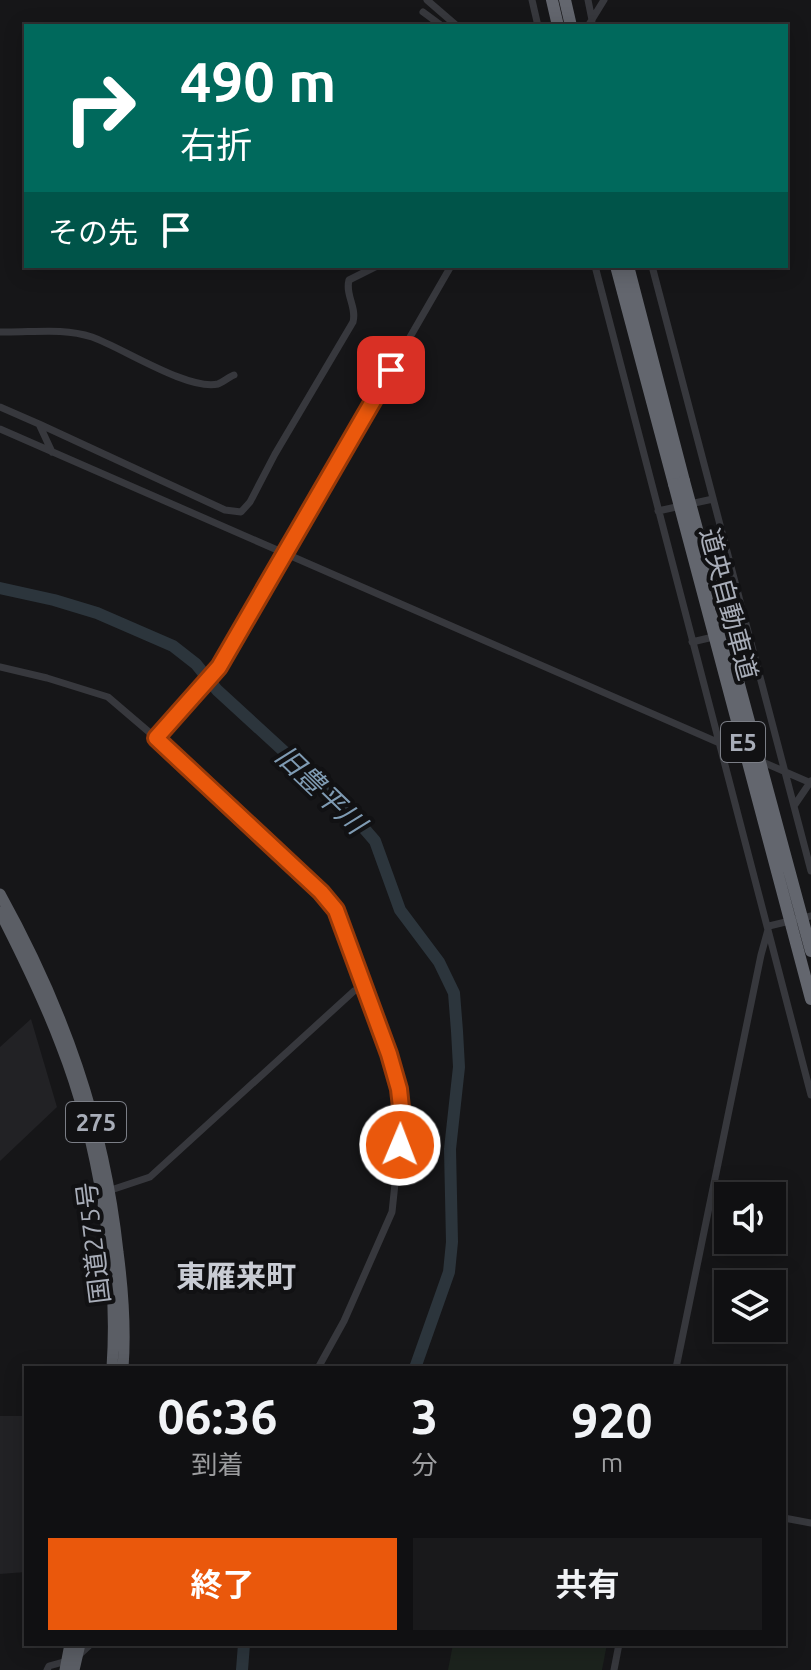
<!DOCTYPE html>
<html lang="ja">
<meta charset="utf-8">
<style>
body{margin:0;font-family:Ubuntu,"Noto Sans JP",sans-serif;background:#19191b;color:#f1f3f6;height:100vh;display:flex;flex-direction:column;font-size:30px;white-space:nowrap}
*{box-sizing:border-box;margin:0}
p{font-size:26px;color:#9c9d9f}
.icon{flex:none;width:44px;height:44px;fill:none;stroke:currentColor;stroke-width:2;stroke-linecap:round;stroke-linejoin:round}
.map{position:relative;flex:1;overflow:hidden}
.panel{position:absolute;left:24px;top:1366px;width:762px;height:280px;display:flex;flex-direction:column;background:#101012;border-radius:0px;box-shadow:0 4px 20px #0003,0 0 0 2px #303032}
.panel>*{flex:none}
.top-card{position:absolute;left:24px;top:24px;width:764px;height:244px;border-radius:0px;box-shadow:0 4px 20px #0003,0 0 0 2px #303032;background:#00695c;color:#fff;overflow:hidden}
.tools{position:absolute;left:714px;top:1182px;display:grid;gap:16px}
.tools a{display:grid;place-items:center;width:72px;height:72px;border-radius:0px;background:#101012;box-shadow:0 4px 20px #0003,0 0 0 2px #303032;font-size:40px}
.pin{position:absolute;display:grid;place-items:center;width:68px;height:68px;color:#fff;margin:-34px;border-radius:16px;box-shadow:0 4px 12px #0006}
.me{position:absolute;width:88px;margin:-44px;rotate:1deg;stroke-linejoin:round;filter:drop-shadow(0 0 6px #0008)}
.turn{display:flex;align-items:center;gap:28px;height:168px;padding:0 24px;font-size:36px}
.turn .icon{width:104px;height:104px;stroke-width:2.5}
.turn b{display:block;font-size:56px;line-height:68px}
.then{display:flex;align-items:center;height:76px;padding:0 24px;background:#0003;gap:16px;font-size:30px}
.eta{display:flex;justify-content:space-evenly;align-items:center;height:136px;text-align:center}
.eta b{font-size:48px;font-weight:700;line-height:56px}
.button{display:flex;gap:16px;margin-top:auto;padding:16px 24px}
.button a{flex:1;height:92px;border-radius:0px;background:#ea580c;color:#fff;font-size:32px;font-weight:700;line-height:92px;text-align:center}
.button a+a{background:#19191b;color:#f1f3f6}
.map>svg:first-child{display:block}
.built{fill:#222225}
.green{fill:#1c231d}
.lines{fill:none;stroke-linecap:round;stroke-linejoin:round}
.river{stroke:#2c353c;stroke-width:12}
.minor{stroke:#37383d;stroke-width:7}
.trunk{stroke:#5b5e65;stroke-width:11}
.motorway{stroke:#63666e;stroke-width:12}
.motorway-bridge{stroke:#63666e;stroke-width:12}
.route-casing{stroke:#983908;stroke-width:20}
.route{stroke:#ea580c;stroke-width:14}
.labels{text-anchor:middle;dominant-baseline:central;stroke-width:8;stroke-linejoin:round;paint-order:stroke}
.shield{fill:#111113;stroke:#7b7e86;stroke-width:2}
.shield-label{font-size:24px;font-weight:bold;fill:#a8adb8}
.street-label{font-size:26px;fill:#a8adb8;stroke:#111113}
.water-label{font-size:28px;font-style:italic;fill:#7f9bb3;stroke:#111113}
.quarter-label{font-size:30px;font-weight:bold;fill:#c9ccd4;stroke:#111113}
</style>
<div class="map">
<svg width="811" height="1670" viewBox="0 0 811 1670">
<rect width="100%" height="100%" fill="#161618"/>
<path class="built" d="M31,1019l26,88 -57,54v-114z
M0,1416h26v156l-26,2z"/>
<path class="green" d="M453,1644h154l-5,26h-154z"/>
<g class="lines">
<path class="river" d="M0,588l54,12 43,13 76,33 23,18 21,26 132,121 26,30 25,69 39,52 15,31 3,38 2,36 -9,82 2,93 -3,30 -34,96
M242,1670l2,-26"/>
<path class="minor" d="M427,0l30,26
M532,0l6,26
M588,0l4,20
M423,12l19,14
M588,26l16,-26
M595,266l216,829
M652,266l159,605
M0,332c30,1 62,-5 92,5 29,10 96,54 126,47 5,-2 11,-7 16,-9
M0,407l39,17 13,28
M39,424l186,86 16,2 9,-10 25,-48 78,-132c4,-15 -8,-27 -4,-42l28,-14
M0,429l747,326
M658,511l55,-12
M692,642l55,-13
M0,667l47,11 61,19 48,41 165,154 15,18 53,144 10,35 3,28 -10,95 -48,109 -26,47
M156,738l70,-82 225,-390
M758,760l53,23
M794,806l17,-25
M111,1190l39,-13 204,-186 12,-5
M676,1368l85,-413 8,-29 42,-10
M784,1518l27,5
M78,1656l13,-12
M47,1670l2,-4 18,-5
M614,1670l5,-26"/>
<path class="trunk" d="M0,894c63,114 104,228 118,358 5,38 8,77 5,116
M0,912c22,43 44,88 61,133 37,94 58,222 51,323
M65,1670l5,-26
M74,1670l6,-26"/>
<path class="motorway" d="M552,0l6,26
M565,0l6,26
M616,266l58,218
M628,266l56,215"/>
<path class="motorway-bridge" d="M684,481l127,470
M674,484l137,515"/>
</g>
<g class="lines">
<defs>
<path id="route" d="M391,370l-172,297 -63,71 165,154 15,18 53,144 10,35 3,28 -2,28"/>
</defs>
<use href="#route" class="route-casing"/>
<use href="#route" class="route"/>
</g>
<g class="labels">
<g class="shield">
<rect x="721" y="722" width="44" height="40" rx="6"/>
<rect x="66" y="1102" width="60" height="40" rx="6"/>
</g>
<g class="shield-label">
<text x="743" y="742">E5</text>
<text x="96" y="1122">275</text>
</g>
<g class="street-label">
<text transform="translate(729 604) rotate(75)">道央自動車道</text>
<text transform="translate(93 1243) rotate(-97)">国道275号</text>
</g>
<g class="water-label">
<text transform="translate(321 789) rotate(44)">旧豊平川</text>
</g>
<g class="quarter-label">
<text x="236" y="1276">東雁来町</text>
</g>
</g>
</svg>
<div class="tools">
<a><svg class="icon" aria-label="sound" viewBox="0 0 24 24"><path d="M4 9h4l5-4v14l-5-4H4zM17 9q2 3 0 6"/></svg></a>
<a><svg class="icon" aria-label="layers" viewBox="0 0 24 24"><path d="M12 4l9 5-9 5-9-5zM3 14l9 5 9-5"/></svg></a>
</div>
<div class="pin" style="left:391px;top:370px;background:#d93025"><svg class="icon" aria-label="arrive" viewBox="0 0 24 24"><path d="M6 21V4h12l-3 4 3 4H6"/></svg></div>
<svg class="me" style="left:400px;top:1145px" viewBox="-20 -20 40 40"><circle r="17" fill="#ea580c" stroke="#fff" stroke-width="3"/><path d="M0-11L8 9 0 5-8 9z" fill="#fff"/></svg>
<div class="top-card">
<div class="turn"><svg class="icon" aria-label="right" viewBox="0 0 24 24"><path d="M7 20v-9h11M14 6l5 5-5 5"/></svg><div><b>490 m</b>右折</div></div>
<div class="then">その先<svg class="icon" aria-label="arrive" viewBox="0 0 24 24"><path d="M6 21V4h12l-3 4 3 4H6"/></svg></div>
</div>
<section class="panel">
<div class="eta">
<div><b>06:36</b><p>到着</p></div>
<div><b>3</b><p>分</p></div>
<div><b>920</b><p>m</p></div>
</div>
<div class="button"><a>終了</a><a>共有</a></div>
</section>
</div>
